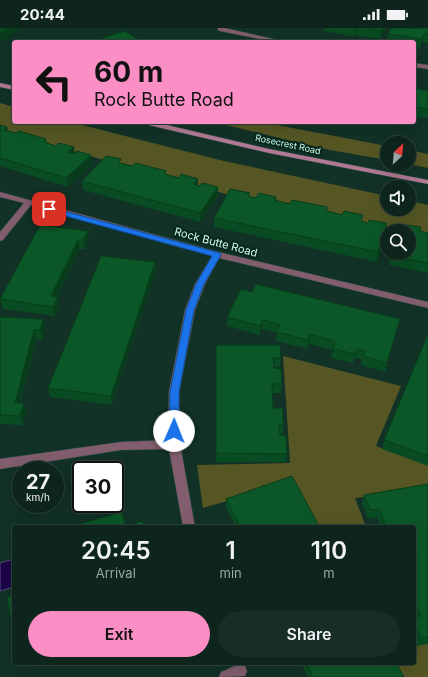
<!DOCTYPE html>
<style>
body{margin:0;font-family:Inter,sans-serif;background:#172d26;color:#f1f3f6;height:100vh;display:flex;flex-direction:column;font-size:15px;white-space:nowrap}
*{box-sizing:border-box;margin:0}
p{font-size:13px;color:#9ba5a4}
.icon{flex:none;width:22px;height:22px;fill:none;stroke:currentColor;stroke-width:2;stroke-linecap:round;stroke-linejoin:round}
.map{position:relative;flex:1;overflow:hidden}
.details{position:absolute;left:12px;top:497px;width:404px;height:140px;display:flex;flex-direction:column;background:#0e251d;border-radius:4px;box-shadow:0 4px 16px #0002,0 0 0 1px #2e423b}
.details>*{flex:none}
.hud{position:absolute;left:12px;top:12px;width:404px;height:84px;border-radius:4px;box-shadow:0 4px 16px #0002,0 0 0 1px #2e423b;background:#fb8fc5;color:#111;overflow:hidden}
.needle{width:26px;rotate:26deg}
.buttons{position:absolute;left:380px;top:108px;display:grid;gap:8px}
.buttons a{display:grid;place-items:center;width:36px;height:36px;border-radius:50%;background:#0e251d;box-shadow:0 4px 16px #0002,0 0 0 1px #2e423b;font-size:20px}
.speed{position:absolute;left:12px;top:433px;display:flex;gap:8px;font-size:20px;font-weight:700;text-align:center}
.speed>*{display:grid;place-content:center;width:52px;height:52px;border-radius:50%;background:#0e251d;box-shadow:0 4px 16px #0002,0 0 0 1px #2e423b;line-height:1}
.speed small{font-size:10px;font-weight:400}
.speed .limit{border:2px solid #111;border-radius:6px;background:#fff;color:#111}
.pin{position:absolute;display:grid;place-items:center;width:34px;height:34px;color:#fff;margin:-17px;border-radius:8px;box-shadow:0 2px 6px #0006}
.me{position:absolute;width:44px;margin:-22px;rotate:1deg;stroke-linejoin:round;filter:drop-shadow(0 0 3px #0008)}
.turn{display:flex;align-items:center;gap:14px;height:84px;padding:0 16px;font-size:18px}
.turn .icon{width:52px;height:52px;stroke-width:2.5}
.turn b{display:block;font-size:28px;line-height:34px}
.eta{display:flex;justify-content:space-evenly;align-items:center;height:68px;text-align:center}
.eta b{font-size:24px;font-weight:600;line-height:28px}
.action{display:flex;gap:8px;margin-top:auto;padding:8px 16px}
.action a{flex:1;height:46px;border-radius:24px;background:#fb8fc5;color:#111;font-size:16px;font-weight:600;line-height:46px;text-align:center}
.action a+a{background:#172d26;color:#f1f3f6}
.status{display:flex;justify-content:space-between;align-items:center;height:28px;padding:0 20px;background:#0e251d;direction:ltr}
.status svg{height:11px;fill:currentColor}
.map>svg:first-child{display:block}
.green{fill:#555624}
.water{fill:#1d044a;stroke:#534f7b}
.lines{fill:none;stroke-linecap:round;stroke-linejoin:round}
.minor-casing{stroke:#2d4e43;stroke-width:1}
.secondary-casing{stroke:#2d4e43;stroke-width:1}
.minor{fill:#815d6d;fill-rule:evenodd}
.secondary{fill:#b17993;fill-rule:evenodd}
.wall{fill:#094b22}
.shaded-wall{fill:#083d1b}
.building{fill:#0b5727;stroke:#083d1b}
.route{fill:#1a73e8;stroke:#114b97}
.labels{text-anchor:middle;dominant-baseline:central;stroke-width:4;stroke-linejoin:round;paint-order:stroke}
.far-street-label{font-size:9px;fill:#d0feec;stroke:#07271e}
.street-label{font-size:11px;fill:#d0feec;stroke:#07271e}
</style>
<div class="status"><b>20:44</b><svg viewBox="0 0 49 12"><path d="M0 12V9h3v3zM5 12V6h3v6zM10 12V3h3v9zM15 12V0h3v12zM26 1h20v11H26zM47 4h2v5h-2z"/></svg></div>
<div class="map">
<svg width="428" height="649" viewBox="0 0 428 649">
<rect width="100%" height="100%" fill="#123127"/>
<path class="green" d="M0,75l14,4v15h56l154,39 163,35v13h22v-8l19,4v31l-202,-42 -226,-63z
M213,94h48l126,24v14l-57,-10z
M409,122l19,4v14l-19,-4z
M283,328l118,30 -25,60 52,19v26l-5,-1 -68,8 11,29h-49l-25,-45 -89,26 -6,-43 93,-2z
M428,615v34h-28l-8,-14h22v-18z"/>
<path class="water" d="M14,531v28l-14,4v-28z"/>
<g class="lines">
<defs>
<path id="minor" d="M218,0h6l63,14h-12l-55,-11 -2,-1z
M414,35l14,2v4l-14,-2z
M0,164l218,60 210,50v6l-209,-50 -14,26 -10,26 -16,82 1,52 15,83h-12l-14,-78 -48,1 -121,19v-10l121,-17 47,-2 1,-48 16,-82 10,-26 17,-28 -181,-51 -28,35 -3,1v-9l24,-29 -24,-6z
M240,636l5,2 2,5 -2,5 -26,1 2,-5z"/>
<path id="secondary" d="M0,55l14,3v4l-14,-3z
M140,94h14l115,27 159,31v4l-159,-31 -125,-29z"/>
</defs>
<use href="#minor" class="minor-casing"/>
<use href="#secondary" class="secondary-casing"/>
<use href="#minor" class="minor"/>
<use href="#secondary" class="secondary"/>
</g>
<path class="wall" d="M324,0h62l-6,11 -25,-4 -1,2 -30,-6z
M428,0v15l-6,-1 -2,6 -6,-1v-5h-27l1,-8z
M102,10l39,4h-38z
M414,60l14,3v27l-14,-2z
M0,97l8,6 8,2 30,6 1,4 28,10 17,11 -24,23 -68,-21z
M122,135l44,12 32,10 20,11 -18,26 -117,-32 -1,-9z
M250,169l6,1 20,-1v4l51,10 35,10 23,11 -8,30 -163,-35v-9z
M88,203l1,9 -4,9h-5l-23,48h1l2,9 -5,10 -52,-7 -3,-10z
M428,205v40l-39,-8 3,-12z
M155,234l1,9 -44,134 -62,-8 -2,-9z
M0,289l43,2 2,9 -2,11h-6l-17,64h4l2,9 -3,13 -23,-1z
M227,289l170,11 -12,44 -24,-7 1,-6 -7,-1 -2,5 -22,-5 2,-8 -24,-6 -2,5 -31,-8 1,-8 -15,-4 -2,6 -33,-9z
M428,306v132l-46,-17 2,-9z
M216,317l65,13 -1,9h-6l8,17 -1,9h-9l1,15 10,17v9h-3l7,20 -1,8h-70z
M428,456v160l-11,2 -3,-9v-110h-33l-4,-10 -9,2 -6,-15 2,-9z
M226,471l92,25 -1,3h-81l-10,-20z
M301,635h95l8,14h-96z"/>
<path class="shaded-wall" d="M8,0h15l-23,14v-9z
M355,0h1l-1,7 -1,2z
M383,0h3l-6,11 1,-8z
M424,6l-2,8 -2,6 2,-9z
M7,99l2,9 -5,-6z
M74,119l1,9 -7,-4z
M91,127l1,9 -24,23 -2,-9z
M198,151v9l-4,-4z
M218,159v9l-18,26v-9z
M387,195l-2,9 -8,30 1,-10z
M88,203l1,9 -4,9 -2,-9z
M78,212l2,9 -27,56 -2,-9z
M155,234l1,9 -44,134 -1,-9z
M58,269l2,9 -5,10 -2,-9z
M43,291l2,9 -2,11 -3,-9z
M263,292l-1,9 -2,6v-9z
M34,302l3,9 -20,73 -2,-9z
M310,306l-1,10 -2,5 1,-9z
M357,321l-2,9 -2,5 2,-9z
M24,375l2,9 -3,13 -3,-9z
M318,496l-1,3h-7z
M19,635h19l-16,5z"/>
<path class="building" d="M0,0h8l-8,5z
M365,0h18l-2,3z
M391,0h37v7l-4,-1 -2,5 -34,-5z
M125,3l16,11h-33l-6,-4z
M414,60l14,3v18l-14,-2z
M0,97l7,2 -3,3 12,3 3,-2 27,8 -2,3 12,4 3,-3 15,4 -6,5 6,2 3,-3 14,4 -25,23 -66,-20z
M106,128l15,3 -2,4 14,3 2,-3 31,8 -1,3 14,4 2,-4 17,5 -4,5 6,2 2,-3 16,4 -18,26 -118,-32z
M230,161l20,4 -2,3 8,2 3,-5 17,4 -2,3 16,4 2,-4 35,7v4l15,4 2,-4 19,4 -2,6 7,2 1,-3 18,3 -9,29 -164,-34z
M399,196l22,3 -1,4 8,2v30l-37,-7 1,-3h17v-22h-12z
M40,197l48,6 -5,9h-5l-27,56 7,1 -5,10 -53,-8z
M101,228l54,6 -44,134 -63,-8z
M256,256l144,35 -13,44 -24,-7 2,-5 -8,-2 -2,5 -22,-5 2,-8 -25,-7 -2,6 -31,-8 3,-7 -17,-5 -3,6 -33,-9 14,-28 11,3z
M0,289l43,2 -3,11h-6l-19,73h9l-4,13 -20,-1z
M428,306v122l-44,-16z
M216,317h64l1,13h-8l1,10 7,1 1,15h-10l1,24h10v17h-4l1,10h6l1,19 -71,-1z
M292,448l26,48 -8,3h-70l-14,-28z
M428,456v153l-8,1 -6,-17v-4l6,-1 -6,-17v-72h-28l-7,-18 -9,1 -6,-15z
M122,484l4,14 16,-5 2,6h-72v-1z
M14,567v44l-7,-42z
M306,635h90l8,14h-91z"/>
<path class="route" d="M49,179l171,46 1,2 -17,29 -10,26 -15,82v39l-2,3h-7l-1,-3 1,-39 16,-82 10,-26 16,-28 -165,-45 -2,-2z"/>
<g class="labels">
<g class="far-street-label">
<text transform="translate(288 116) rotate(12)">Rosecrest Road</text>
</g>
<g class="street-label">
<text transform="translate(216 214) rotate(15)">Rock Butte Road</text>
</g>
</g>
</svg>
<div class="buttons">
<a><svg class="needle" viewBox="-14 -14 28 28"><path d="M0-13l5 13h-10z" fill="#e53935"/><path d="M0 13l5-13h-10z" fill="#9ba5a4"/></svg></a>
<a><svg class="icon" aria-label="sound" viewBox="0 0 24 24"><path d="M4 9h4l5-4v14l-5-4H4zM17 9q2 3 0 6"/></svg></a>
<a><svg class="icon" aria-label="search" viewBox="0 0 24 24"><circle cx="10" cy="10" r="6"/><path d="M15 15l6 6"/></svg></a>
</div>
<div class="speed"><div>27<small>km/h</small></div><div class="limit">30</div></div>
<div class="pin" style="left:49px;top:181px;background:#d93025"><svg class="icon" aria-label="arrive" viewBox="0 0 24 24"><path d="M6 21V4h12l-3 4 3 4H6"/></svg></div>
<svg class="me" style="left:174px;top:403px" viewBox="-20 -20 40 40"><circle r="19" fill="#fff"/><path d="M0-13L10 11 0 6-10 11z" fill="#1a73e8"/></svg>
<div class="hud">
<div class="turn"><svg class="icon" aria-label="left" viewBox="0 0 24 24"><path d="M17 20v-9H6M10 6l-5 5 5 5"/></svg><div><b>60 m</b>Rock Butte Road</div></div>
</div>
<section class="details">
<div class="eta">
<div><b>20:45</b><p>Arrival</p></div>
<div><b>1</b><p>min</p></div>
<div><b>110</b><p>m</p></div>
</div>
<div class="action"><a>Exit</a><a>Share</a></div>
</section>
</div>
